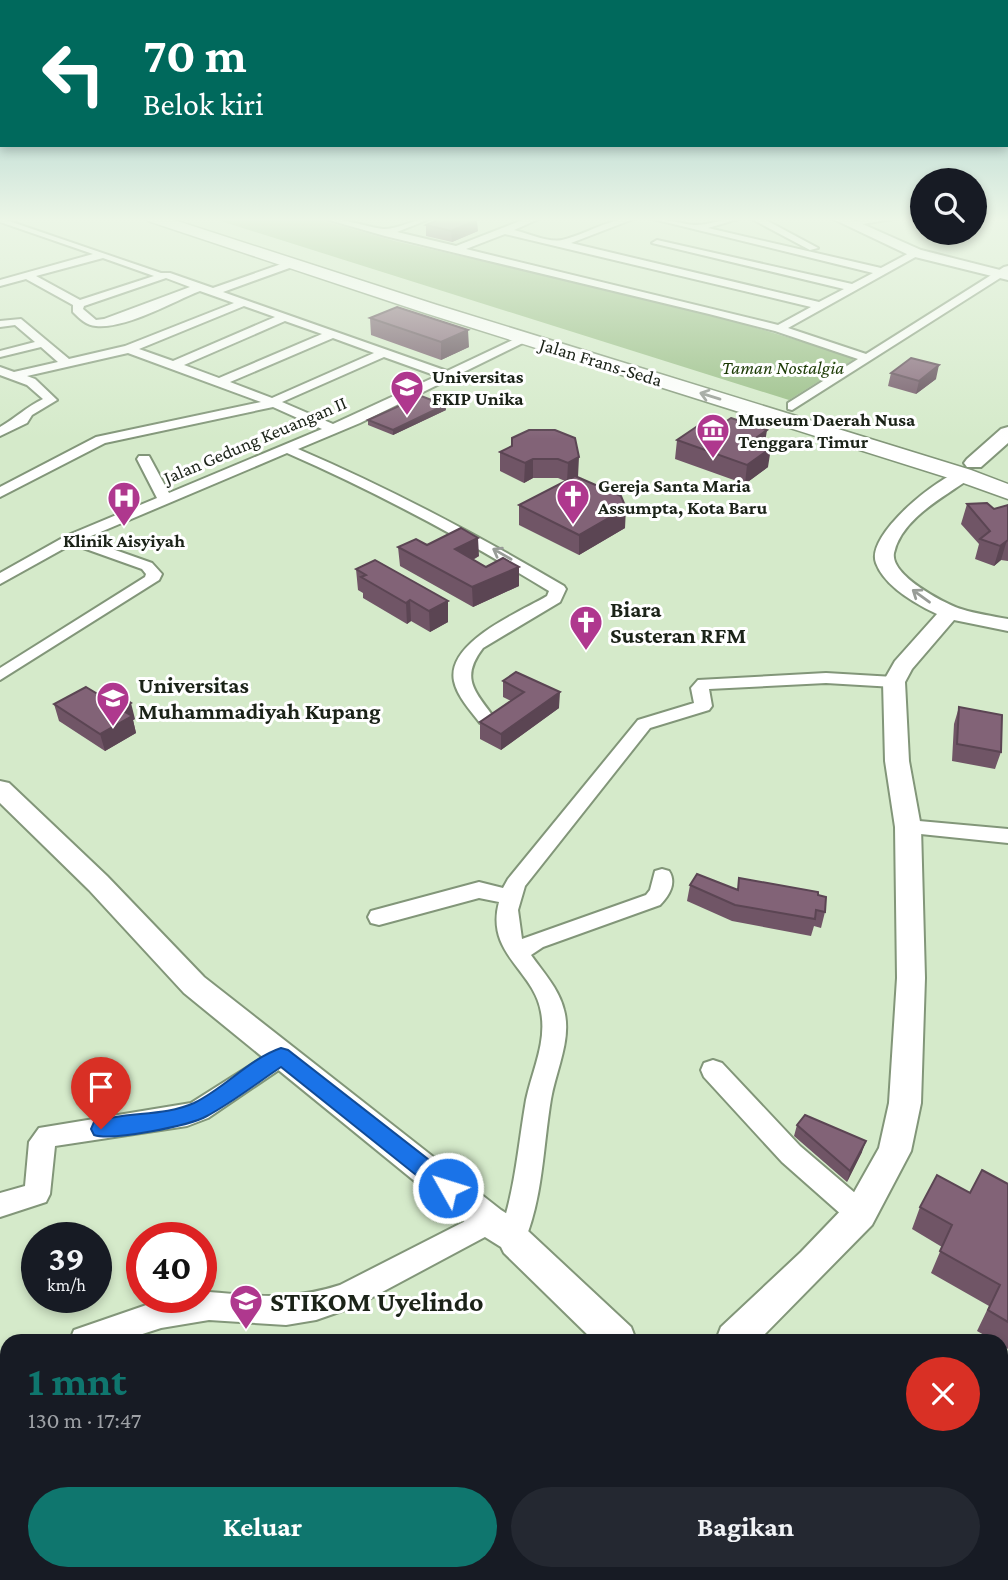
<!DOCTYPE html>
<html lang="id">
<meta charset="utf-8">
<style>
body{margin:0;font-family:"Crimson Pro",serif;background:#242831;color:#f1f3f6;height:100vh;display:flex;flex-direction:column;font-size:26px;white-space:nowrap}
*{box-sizing:border-box;margin:0}
p{font-size:23px;color:#9ea1a6}
.icon{flex:none;width:38px;height:38px;fill:none;stroke:currentColor;stroke-width:2;stroke-linecap:round;stroke-linejoin:round}
.map{position:relative;flex:1;overflow:hidden}
.sheet{position:absolute;left:0px;top:1334px;width:1008px;height:247px;display:flex;flex-direction:column;background:#171b24;border-radius:21px 21px 0 0;box-shadow:0 4px 10px #0003}
.sheet>*{flex:none}
.top-card{position:absolute;left:0px;top:0px;width:1008px;height:147px;box-shadow:0 4px 10px #0003;background:#00695c;color:#fff;overflow:hidden}
.fabs{position:absolute;left:910px;top:168px;display:grid;gap:14px}
.fabs a{display:grid;place-items:center;width:77px;height:77px;border-radius:50%;background:#171b24;box-shadow:0 4px 10px #0003;font-size:35px}
.speed{position:absolute;left:21px;top:1222px;display:flex;gap:14px;font-size:35px;font-weight:700;text-align:center}
.speed>*{display:grid;place-content:center;width:91px;height:91px;border-radius:50%;background:#171b24;box-shadow:0 4px 10px #0003;line-height:1}
.speed small{font-size:18px;font-weight:400}
.speed .limit{border:10px solid #d22;background:#fff;color:#111}
.pin{position:absolute;display:grid;place-items:center;width:60px;height:60px;color:#fff;margin:-72px -30px;border-radius:50% 50% 50% 0;rotate:-45deg;box-shadow:0 0 7px #0007}
.pin .icon{rotate:45deg}
.me{position:absolute;width:77px;margin:-38px;rotate:309deg;stroke-linejoin:round;filter:drop-shadow(0 0 5px #0008)}
.turn{display:flex;align-items:center;gap:24px;height:147px;padding:0 28px;font-size:32px}
.turn .icon{width:91px;height:91px;stroke-width:2.5}
.turn b{display:block;font-size:49px;line-height:60px}
.round{display:grid;place-items:center;flex:none;width:74px;height:74px;border-radius:37px;background:#242831}
.summary{display:flex;align-items:center;justify-content:space-between;height:119px;padding:0 28px}
h1{font-size:42px;font-weight:700;line-height:52px;color:#0f766e}
.action{display:flex;gap:14px;margin-top:auto;padding:14px 28px}
.action a{flex:1;height:80px;border-radius:42px;background:#0f766e;color:#fff;font-size:28px;font-weight:700;line-height:80px;text-align:center}
.action a+a{background:#242831;color:#f1f3f6}
.map>svg:first-child{display:block}
.green{fill:#98bd85}
.lines{fill:none;stroke-linecap:round;stroke-linejoin:round}
.minor-casing{stroke:#829679;stroke-width:4}
.tertiary-casing{stroke:#829679;stroke-width:4}
.secondary-casing{stroke:#829679;stroke-width:4}
.primary-casing{stroke:#829679;stroke-width:3}
.minor{fill:#fff;fill-rule:evenodd}
.tertiary{fill:#fff;fill-rule:evenodd}
.secondary{fill:#fff;fill-rule:evenodd}
.primary{fill:#fff;fill-rule:evenodd}
.wall{fill:#705566}
.shaded-wall{fill:#5b4553}
.building{fill:#826377;stroke:#5b4553;stroke-width:2}
.oneway{stroke:#989c97}
.route{fill:#1a73e8;stroke:#114b97;stroke-width:2}
.labels{text-anchor:middle;dominant-baseline:central;stroke-width:6;stroke-linejoin:round;paint-order:stroke}
.far-street-label{font-size:19px;fill:#1b2318;stroke:#fff}
.far-park-label{font-size:19px;font-style:italic;fill:#1c3b05;stroke:#fff}
.far-poi-label{font-size:19px;font-weight:bold;fill:#1b2318;stroke:#fff;text-anchor:start}
.poi-label{font-size:23px;font-weight:bold;fill:#1b2318;stroke:#fff;text-anchor:start}
.near-poi-label{font-size:28px;font-weight:bold;fill:#1b2318;stroke:#fff;text-anchor:start}
</style>
<div class="map">
<svg width="1008" height="1580" viewBox="0 0 1008 1580">
<rect width="100%" height="100%" fill="#d5eaca"/>
<path class="green" d="M211,218h102l82,23 299,68 162,49 -67,42z"/>
<g class="lines">
<defs>
<path id="minor" d="M0,218l161,55h9l43,15 74,-26h8v4l-72,26 224,79 74,-35h8v4l-169,83 -62,26c93,40 178,85 266,137l2,3 -6,13 -77,46c-24,31 -7,44 12,71l-3,4h-12c-10,-13 -23,-27 -26,-42 -8,-39 66,-69 93,-85l2,-5c-85,-52 -171,-98 -262,-138l-203,86 68,24 10,11 -3,6 -159,100v-12l145,-91 1,-3 -4,-5 -70,-25 -72,40v-11l66,-37 91,-38 -20,-39 2,-3h10l20,37 153,-64 -49,-22 -168,36 -105,54v-10l96,-50 165,-35 -133,-49 -101,23 8,3 22,21 -25,15 -5,8 -27,13v-9c16,-9 26,-20 43,-28l-16,-14 -27,-10v-8l14,5 44,-10 -17,-15 -41,10v-6l35,-9 -20,-17 -15,2v-6l21,-2 48,40 56,-13 109,-43 -34,-12c-28,11 -74,38 -104,35 -10,-1 -16,-7 -23,-14v-7l-47,-26 -26,7v-6l93,-26 -93,-32zM103,258l51,18 -74,24 -44,-24zM166,278l24,9 -86,32 -8,1 -13,-11 1,-3zM244,306l31,11 -102,44 -34,-12zM285,321l37,13 -103,44 -35,-13zM333,338l41,15 -102,45 -42,-16zM384,357l53,19 -104,48 -51,-22z
M322,218c22,0 40,8 61,11 15,1 32,-11 49,-11l-35,14 59,14 72,-28h13l-27,12c13,3 35,13 48,10 26,-6 46,-22 74,-22l-65,25 248,59 25,-13 -192,-46 5,-3 195,44 21,-11 -224,-55c16,0 31,6 46,7 15,0 30,-7 46,-7l-33,10 173,40 32,-17h6v4l-131,73 78,26 138,-87 4,-1v7l-216,137 -4,-1v-6l70,-44 -83,-28 -66,-17 -324,-78zM505,234l306,73 -33,18 -312,-76z
M750,218h12l56,30 -8,2z
M869,218h30l-49,8 -5,-3z
M826,673l68,4 9,5 -9,5 -68,-4 -117,6 3,17 -3,4 -59,18 -125,158 -7,24 4,29 124,-44 4,-5 5,-19 7,-2 7,2c8,12 0,25 -9,34l-117,42 -12,8c12,17 28,34 33,55 8,29 -8,60 -13,89 -8,48 -8,100 -28,146l-10,3 -10,-3 -4,-9c16,-44 19,-90 27,-136 6,-29 21,-58 15,-88 -7,-42 -56,-58 -42,-110l-20,-4 -100,27 -8,-2 -3,-6 3,-6 108,-29 24,6 5,-9 130,-159 56,-17 -3,-15 7,-8z
M908,820l100,9v14l-107,-11 -3,-5 3,-5z
M281,1046l8,3 4,7 -4,7 -81,55 -21,8 -132,20 -5,48 -4,8 -46,15v-24l25,-7 4,-44 10,-14 152,-25z
M713,1060l9,3 78,83 69,59 4,9 -4,9 -9,3 -9,-3 -69,-61 -78,-85 -3,-7 3,-7z
M489,1209l9,3 4,9 -4,9 -142,76 -40,14 -30,5 -77,-5 -48,8 -37,12h-54l4,-10 87,-30 40,-3v-3l8,-2c50,4 81,9 131,-7z
M7,1359v30l-7,3v-30z
M640,1573h50l3,7h-51z"/>
<path id="tertiary" d="M963,470l6,1 3,4 -3,4c-25,18 -68,40 -75,74 -4,22 49,50 67,56 15,5 31,7 47,10v12l-54,-11 -42,49 -7,13 4,79 12,66 4,151 -4,125 -10,48 -39,74 -113,115h-43l5,-13 80,-75 47,-49 31,-55 10,-45 8,-125 -2,-151 -10,-66 -2,-79 12,-21 42,-47c-21,-10 -52,-27 -61,-51 -11,-28 63,-87 87,-93z
M0,781l9,2 98,93 97,101 297,233 24,15 3,6 103,96 5,13h-43l-89,-87 -3,-6 -24,-15 -293,-239 -95,-103 -89,-87z
M480,1573h46l-3,7h-46z"/>
<path id="secondary" d="M831,218h18l72,32 87,22v8l-97,-24z
M1008,427v16l-27,24h-14l-3,-4 3,-4 34,-30z"/>
<path id="primary" d="M145,218h23l269,87 534,165 37,14v15l-53,-19 -530,-167 -277,-92z"/>
</defs>
<use href="#minor" class="minor-casing"/>
<use href="#tertiary" class="tertiary-casing"/>
<use href="#secondary" class="secondary-casing"/>
<use href="#primary" class="primary-casing"/>
<use href="#minor" class="minor"/>
<use href="#tertiary" class="tertiary"/>
<use href="#secondary" class="secondary"/>
<use href="#primary" class="primary"/>
</g>
<path class="wall" d="M426,225l52,6 -26,11 -26,-6z
M370,318l99,29 -28,13 -70,-25z
M891,373l45,6 -20,15 -28,-8z
M445,405l1,5 -53,25 -25,-10v-5z
M555,430l22,47 48,51 -46,27 -60,-30v-20l46,-24 -7,-3h-25l-9,5 -24,-12v-19l12,-5v-9z
M677,440l88,6 3,21 -23,17 -70,-25z
M967,504l27,5 14,-4v56l-7,-1 -7,6 -19,-7 4,-15 -18,-20z
M398,547l81,9 -6,4 46,26 -46,21 -73,-41z
M356,569l92,32v21l-18,10 -19,-11 -4,3 -44,-26v-5l-5,-3z
M503,681l56,27 -58,42 -21,-11v-17l31,-21 -8,-4z
M54,704l81,15 -2,1 3,13 -31,18 -46,-30z
M959,707l42,45 -6,17 -43,-8 2,-37z
M690,885l48,5 80,5 7,17 -4,16 -7,-2 -3,10 -79,-15 -45,-20z
M797,1125l65,27 -15,30 -53,-46z
M1008,1184v165l-7,-4v-5h-8l-16,-9 12,-25 -58,-33 11,-26 -30,-18 8,-22z"/>
<path class="shaded-wall" d="M477,220l1,11 -26,11 -1,-11z
M468,330l1,17 -28,13v-18z
M939,365l-3,14 -20,15 3,-13z
M445,405l1,5 -53,25v-5z
M767,430l-3,19 -14,-7z
M771,448l-3,19 -23,17 2,-19z
M579,457l-1,20 -11,5 1,-19z
M533,459v19l-9,5 1,-20z
M626,508l-1,20 -46,27v-20z
M478,538l1,18 -24,12v-19z
M1007,540l-6,20 -7,6 6,-20z
M519,567v19l-46,21 -1,-20z
M410,600l1,21 -4,3 -1,-21z
M448,601v21l-18,10 -1,-21z
M560,692l-1,16 -58,42v-16z
M131,703l4,16 -2,1 3,13 -31,18 -5,-17 20,-25z
M866,1141l-4,11 -15,30 3,-11z"/>
<path class="building" d="M442,218h29l6,2 -26,11 -25,-6z
M397,307l71,23 -27,12 -71,-24z
M911,358l28,7 -20,16 -28,-8z
M421,396l24,9 -52,25 -25,-10z
M731,418l36,12 -17,12 21,6 -24,17 -70,-25 22,-15 14,5z
M529,430h26l20,8 4,19 -11,6 -10,-4h-25l-8,4 -25,-11 12,-6v-8z
M575,476l46,20 5,12 -47,27 -60,-30z
M987,503l7,6 14,-4v35l-8,6 -20,-7 10,-8 -23,-27z
M461,528l17,10 -23,11 31,18 17,-9 16,9 -47,20 -74,-40 18,-8 11,6z
M375,560l73,41 -19,10 -19,-11 -4,3 -45,-26 5,-2 -10,-6z
M516,672l44,20 -59,42 -21,-12 44,-30 -21,-11z
M86,687l15,9 10,-6 20,13 -11,6 12,7 -32,18 -46,-30z
M959,707l43,8 -1,37 -44,-8z
M697,874l41,16 1,-12 79,14v3l8,2 -1,15 -9,-2 -1,9 -80,-14 -45,-20z
M805,1115l61,26 -16,30 -53,-46z
M982,1170l26,14v138l-20,-12 12,-25 -60,-34 12,-26 -32,-18 17,-32 33,18z"/>
<defs><path id="oneway-shaft" d="M-6 0H5M1.5-3L5.5 0L1.5 3" fill="none" stroke-width="1.6" stroke-linecap="round" stroke-linejoin="round" transform="scale(1.75)"/></defs>
<g class="oneway">
<use href="#oneway-shaft" transform="translate(710 396) rotate(-163)"/>
<use href="#oneway-shaft" transform="translate(502 554) rotate(-150)"/>
<use href="#oneway-shaft" transform="translate(921 596) rotate(-144)"/>
</g>
<linearGradient id="sky" x2="0" y2="1"><stop stop-color="#88bdbe"/><stop offset="0.5" stop-color="#ecf6e7"/><stop offset="1" stop-color="#ecf6e7" stop-opacity="0"/></linearGradient>
<rect width="1008" height="439" fill="url(#sky)"/>
<path class="route" d="M281,1048l7,2 168,131 3,7 -3,7 -8,3 -7,-3 -160,-128c-24,16 -48,35 -74,49 -18,10 -95,25 -113,19l-3,-6 3,-7c32,-11 69,-5 100,-19 31,-15 55,-44 87,-55z"/>
<defs>
<symbol id="university-pin" viewBox="-11 -11 22 30"><path d="M0 17L-7.5 6A9.5 9.5 0 1 1 7.5 6Z" fill="#af388e" stroke="#fff"/><path d="M0-5L7-2L0 1L-7-2ZM-4 1L0 2.5L4 1V4Q0 6-4 4Z" fill="#fff"/></symbol>
<symbol id="museum-pin" viewBox="-11 -11 22 30"><path d="M0 17L-7.5 6A9.5 9.5 0 1 1 7.5 6Z" fill="#af388e" stroke="#fff"/><path d="M0-6L6-3V-2H-6V-3ZM-5-1h2V3h-2ZM-1-1h2V3h-2ZM3-1h2V3H3ZM-6 4H6V6H-6Z" fill="#fff"/></symbol>
<symbol id="church-pin" viewBox="-11 -11 22 30"><path d="M0 17L-7.5 6A9.5 9.5 0 1 1 7.5 6Z" fill="#af388e" stroke="#fff"/><path d="M-1.2-6h2.4v3.5h3.3v2.4h-3.3V6h-2.4V-.1h-3.3v-2.4h3.3Z" fill="#fff"/></symbol>
<symbol id="hospital-pin" viewBox="-11 -11 22 30"><path d="M0 17L-7.5 6A9.5 9.5 0 1 1 7.5 6Z" fill="#af388e" stroke="#fff"/><path d="M-5-5h3v3.5h4V-5h3V5h-3V1.5h-4V5h-3Z" fill="#fff"/></symbol>
</defs>
<g fill-rule="evenodd">
<use href="#university-pin" x="388" y="368" width="38" height="52"/>
<use href="#museum-pin" x="694" y="411" width="38" height="52"/>
<use href="#church-pin" x="554" y="477" width="38" height="52"/>
<use href="#hospital-pin" x="105" y="479" width="38" height="52"/>
<use href="#church-pin" x="567" y="603" width="38" height="52"/>
<use href="#university-pin" x="94" y="679" width="38" height="52"/>
<use href="#university-pin" x="227" y="1282" width="38" height="52"/>
</g>
<g class="labels">
<g class="far-street-label">
<text transform="translate(601 362) rotate(17)">Jalan Frans-Seda</text>
<text transform="translate(255 440) rotate(-23)">Jalan Gedung Keuangan II</text>
</g>
<g class="far-park-label">
<text x="783" y="367">Taman Nostalgia</text>
</g>
<g class="far-poi-label">
<text x="432" y="376">Universitas<tspan x="432" dy="22">FKIP Unika</tspan></text>
<text x="738" y="419">Museum Daerah Nusa<tspan x="738" dy="22">Tenggara Timur</tspan></text>
<text x="598" y="485">Gereja Santa Maria<tspan x="598" dy="22">Assumpta, Kota Baru</tspan></text>
<text x="124" y="540" text-anchor="middle">Klinik Aisyiyah</text>
</g>
<g class="poi-label">
<text x="610" y="609">Biara<tspan x="610" dy="26">Susteran RFM</tspan></text>
<text x="138" y="685">Universitas<tspan x="138" dy="26">Muhammadiyah Kupang</tspan></text>
</g>
<g class="near-poi-label">
<text x="270" y="1301">STIKOM Uyelindo</text>
</g>
</g>
</svg>
<div class="fabs">
<a><svg class="icon" aria-label="search" viewBox="0 0 24 24"><circle cx="10" cy="10" r="6"/><path d="M15 15l6 6"/></svg></a>
</div>
<div class="speed"><div>39<small>km/h</small></div><div class="limit">40</div></div>
<div class="pin" style="left:101px;top:1129px;background:#d93025"><svg class="icon" aria-label="arrive" viewBox="0 0 24 24"><path d="M6 21V4h12l-3 4 3 4H6"/></svg></div>
<svg class="me" style="left:448px;top:1188px" viewBox="-20 -20 40 40"><circle r="17" fill="#1a73e8" stroke="#fff" stroke-width="3"/><path d="M0-11L8 9 0 5-8 9z" fill="#fff"/></svg>
<div class="top-card">
<div class="turn"><svg class="icon" aria-label="left" viewBox="0 0 24 24"><path d="M17 20v-9H6M10 6l-5 5 5 5"/></svg><div><b>70 m</b>Belok kiri</div></div>
</div>
<section class="sheet">
<div class="summary"><div><h1>1 mnt</h1><p>130 m · 17:47</p></div><a class="round" style="background:#d93025;color:#fff"><svg class="icon" aria-label="close" viewBox="0 0 24 24"><path d="M6 6l12 12M18 6L6 18"/></svg></a></div>
<div class="action"><a>Keluar</a><a>Bagikan</a></div>
</section>
</div>
